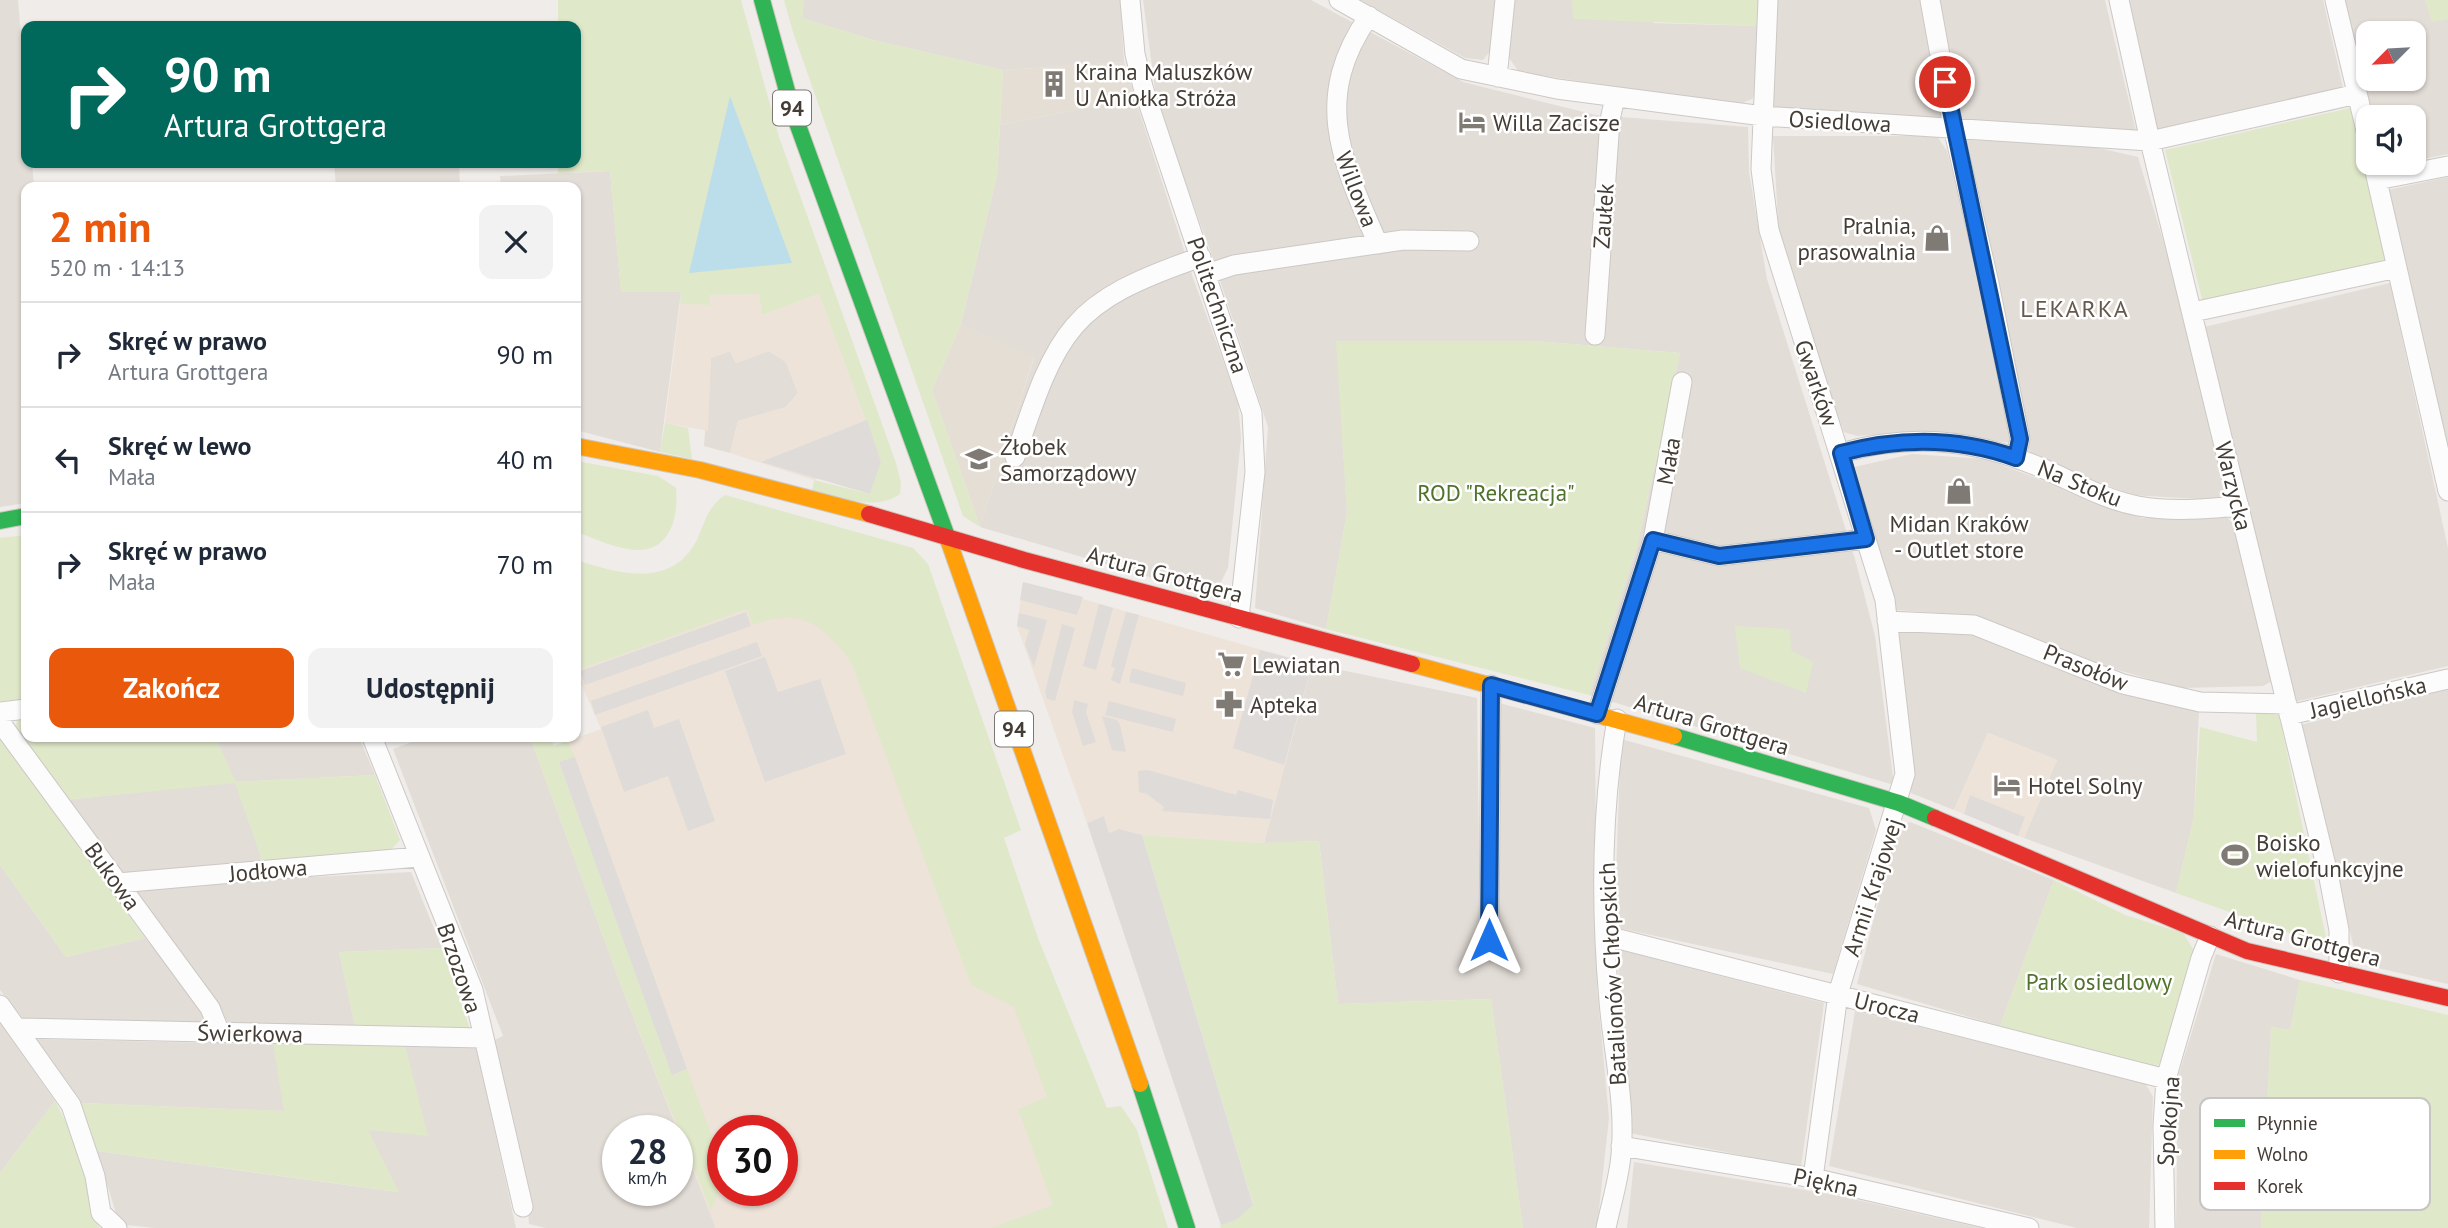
<!DOCTYPE html>
<html lang="pl">
<meta charset="utf-8">
<style>
body{margin:0;font-family:"PT Sans",sans-serif;background:#f2f2f3;color:#1f2937;height:100vh;display:flex;flex-direction:column;font-size:26px;white-space:nowrap}
*{box-sizing:border-box;margin:0}
p{font-size:23px;color:#747a83}
.icon{flex:none;width:38px;height:38px;fill:none;stroke:currentColor;stroke-width:2;stroke-linecap:round;stroke-linejoin:round}
.map{position:relative;flex:1;overflow:hidden}
.drawer{position:absolute;left:21px;top:182px;width:560px;height:560px;display:flex;flex-direction:column;background:#fff;border-radius:14px;box-shadow:0 2px 5px #0004}
.drawer>*{flex:none}
.hud{position:absolute;left:21px;top:21px;width:560px;height:147px;border-radius:14px;box-shadow:0 2px 5px #0004;background:#00695c;color:#fff;overflow:hidden}
.needle{width:46px;rotate:246deg}
.controls{position:absolute;left:2356px;top:21px;display:grid;gap:14px}
.controls a{display:grid;place-items:center;width:70px;height:70px;border-radius:14px;background:#fff;box-shadow:0 2px 5px #0004;font-size:35px}
.speed{position:absolute;left:602px;top:1115px;display:flex;gap:14px;font-size:35px;font-weight:700;text-align:center}
.speed>*{display:grid;place-content:center;width:91px;height:91px;border-radius:50%;background:#fff;box-shadow:0 2px 5px #0004;line-height:1}
.speed small{font-size:18px;font-weight:400}
.speed .limit{border:10px solid #d22;background:#fff;color:#111}
.pin{position:absolute;display:grid;place-items:center;width:60px;height:60px;color:#fff;margin:-30px;border:4px solid #fff;border-radius:50%;box-shadow:0 2px 7px #0007}
.me{position:absolute;width:77px;margin:-38px;rotate:0deg;stroke-linejoin:round;filter:drop-shadow(0 0 5px #0008)}
.turn{display:flex;align-items:center;gap:24px;height:147px;padding:0 28px;font-size:32px}
.turn .icon{width:91px;height:91px;stroke-width:2.5}
.turn b{display:block;font-size:49px;line-height:60px}
.round{display:grid;place-items:center;flex:none;width:74px;height:74px;border-radius:14px;background:#f2f2f3}
.head{display:flex;align-items:center;justify-content:space-between;height:119px;padding:0 28px}
h1{font-size:42px;font-weight:600;line-height:52px;color:#ea580c}
.cta{display:flex;gap:14px;margin-top:auto;padding:14px 28px}
.cta a{flex:1;height:80px;border-radius:14px;background:#ea580c;color:#fff;font-size:28px;font-weight:600;line-height:80px;text-align:center}
.cta a+a{background:#f2f2f3;color:#1f2937}
ul{padding:0;list-style:none}
li{display:flex;align-items:center;gap:21px;height:105px;padding:0 28px;border-top:2px solid #e0e1e3}
li div{flex:1}
li b{display:block;font-size:26px}
li em{font-style:normal}
.map>svg:first-child{display:block}
.residential{fill:#e3ddd7;fill-rule:evenodd}
.commercial{fill:#eee3d9;fill-rule:evenodd}
.education{fill:#e5ded5}
.green{fill:#e0e8ca}
.parking{fill:#dedbd9}
.water{fill:#bcddea}
.lines{fill:none;stroke-linecap:round;stroke-linejoin:round}
.street-casing{stroke:#ccc8c5;stroke-width:21}
.fast-casing{stroke:#cec8c0;stroke-width:18}
.slow-casing{stroke:#cec8c0;stroke-width:18}
.jam-casing{stroke:#cec8c0;stroke-width:18}
.street{stroke:#fdfcfc;stroke-width:19}
.fast{stroke:#30b455;stroke-width:16}
.slow{stroke:#ff9f0a;stroke-width:16}
.jam{stroke:#e5322d;stroke-width:16}
.route-casing{stroke:#114b97;stroke-width:18}
.route{stroke:#1a73e8;stroke-width:12}
.labels{text-anchor:middle;dominant-baseline:central;stroke-width:5;stroke-linejoin:round;paint-order:stroke}
.shield{fill:#fff;stroke:#7c7772;stroke-width:2}
.shield-label{font-size:21px;font-weight:bold;fill:#443d36}
.poi-label{font-size:23px;fill:#443d36;stroke:#fff;text-anchor:start}
.street-label{font-size:23px;fill:#443d36;stroke:#fff}
.park-label{font-size:23px;fill:#4f722d;stroke:#fff}
.neighbourhood-label{font-size:24px;letter-spacing:2px;fill:#66594e;stroke:#fff}
.key{fill:#fff;stroke:#c7c5c3;stroke-width:2}
.key-label{font-size:19px;fill:#443d36}
</style>
<div class="map">
<svg width="2448" height="1228" viewBox="0 0 2448 1228">
<rect width="100%" height="100%" fill="#efece9"/>
<path class="residential" d="M0,0h18l8,96v67h6l2,24h-8v316l-26,4z
M804,0h316l4,62 -121,8 -130,-30 -71,-22z
M1143,0h168l152,82 133,33 152,12 1,45 18,107 88,280 20,77 19,149 -305,-90 48,-149 43,-193 -145,-12h-198l10,172 -21,116 -71,-21 13,-181 -57,-174 -54,-150z
M1360,0h136l-4,49 -9,11 -18,-2z
M1514,0h139v23l105,3 -3,67 -3,6 -15,6 -218,-33 -10,-14z
M1776,0h329l31,131 -362,-22 -2,-6z
M2127,0h196l20,88 -187,42z
M2345,0h103v154l-35,7v-44h-41zM2368,33h45v46h-45z
M1135,98l58,180 45,124 3,36 -13,130 -14,28 -234,-69 54,-169 -73,-34 36,-148 3,-51z
M1773,136h164l10,15 32,123 34,161 -2,8 -86,-11 -68,4 -13,-4 -47,-131 -18,-64z
M1966,140l111,3 61,14 40,133 48,198 -9,12 -86,-5 -101,-41z
M334,163h125l1,24h-124z
M610,171l11,120 60,1 -21,160 -84,-22v-243h-75l-1,-11z
M2448,177v278l-60,-265z
M2390,283l58,265v118l-154,36 -90,-375z
M730,351l6,12 33,-12 17,11 12,31 -12,14 -48,14 -8,32 -26,-7 7,-88z
M1912,454l74,5 156,59 83,-3 11,12 36,154 -9,5 -82,2 -95,-27 -120,-46 -71,-5 -45,-142z
M1898,632l76,1 171,66 54,10 -5,108 -18,76 -152,-55 33,-78 -69,-27 -34,77 -43,-17z
M1312,664l165,34 2,156 6,89 14,-240 96,25 2,260 12,130 -12,110h-74l-32,-229 -153,5 -19,-163 -55,2z
M2448,688v296l-79,-18 -15,-18 -54,-223z
M215,737h144l16,38 -139,7 27,81 -140,14 -58,-77 170,-18z
M425,737h105l93,254 93,237h-171l-16,-4 -3,-40 -36,-142 13,-6 -110,-287zM618,1130h59v60h-59z
M1621,739l248,69 7,22 -43,144 -219,-47z
M1910,822l144,58 -54,146 -143,-42 40,-155z
M0,865l66,92 79,-19 63,76 -4,11 -180,-5 -24,-30z
M411,872l31,76 -103,4 17,78 -126,-5 -98,-139z
M1617,949l207,54 -23,164 -172,-34z
M2216,954l84,26 -10,50 -19,-3 -10,201h-85l2,-151z
M1855,1011l290,72 8,14 -4,131h-72l-248,-62z
M0,1023l55,78 -55,72z
M32,1039l309,7 135,-1 40,183h-361l-29,-3 -9,-8 -20,-66 301,41 -114,-81 -204,-8z
M1634,1162l201,33 146,33h-354z"/>
<path class="commercial" d="M759,294l3,21 57,-21 62,168 -67,18 -84,-27 8,-32 48,-14 12,-14 -12,-31 -17,-11 -33,12 -6,-12 -19,7 -3,73 -43,-8 15,-119 31,1 -2,-10z
M1023,582l289,82 -48,179 -122,-8 -23,-6 -10,4 -5,-17 -17,7 -70,-197z
M765,597l84,34 167,333 95,264h-395l-93,-237 -86,-239 64,-23 -25,-57v-7zM723,1130h59v60h-59z
M1988,733l69,27 -33,78 -70,-28z"/>
<path class="education" d="M1124,62l11,36 -135,27 3,-55z
M961,324l73,33 -54,170 -48,-137z"/>
<path class="green" d="M558,0h183l38,137 117,326 5,20 -1,11c-25,18 -60,3 -88,-3l2,-11 56,14 11,-32 -62,-168 -57,21 -3,-21 -50,1 2,10 -31,-1 1,-12h-60l-11,-121 -52,2v-10h18v-137h-18z
M784,0h20l-2,18 71,22 130,30 -6,106 -36,148 -29,66 48,137 -17,-11 -170,-484z
M1572,0h187l-1,26 -185,-7z
M2425,0h23v19l-16,3z
M2350,108l37,147 -7,10 -177,38 -38,-153z
M1336,341h199l145,12 -43,193 -48,149 -263,-66 21,-116z
M665,423l23,5 4,31 -32,-7z
M576,461l82,15 18,12c3,35 -9,71 -53,60 -16,-3 -31,-11 -47,-16z
M725,495l188,53 15,16 93,266 -17,8 34,100 69,170 14,-2 16,24 31,98h-177l62,-23 -35,-96 29,-12 -33,-90 -43,-22 -120,-323c-29,-38 -50,-55 -98,-37l-6,-16 -169,61 5,15h-7v-125c41,13 95,30 121,-20 8,-18 11,-34 28,-45z
M26,535v164l-26,3v-164z
M1735,626l55,3 1,21 22,12 -7,31 -66,-25z
M2256,712l23,3 49,232 -152,-54 18,-76 6,-90 57,15z
M26,717v20h189l21,45 139,-7 25,65 -13,14 -124,9 -28,-80 -170,17 -51,-71 4,-10z
M0,736l145,202 -79,19 -66,-92z
M530,737h20l4,9 14,-5 7,16 -16,6 114,312 14,-6 36,97v18l-12,26 7,18 -95,-237z
M1142,835l122,8 55,-2 19,163 153,-5 32,229h-302l-1,-3 16,-5 17,-16z
M2054,880l71,35 58,18 12,19 -26,101 -12,13 -49,-8 -108,-32z
M442,948l29,84 -115,-2 -17,-78z
M2300,980l148,35v213h-187l10,-201 19,3z
M273,1044l132,1 23,91 -60,-6 31,62 -302,-41 -17,-48 204,8z
M55,1101l25,48 19,79h-99v-55z"/>
<path class="parking" d="M867,420l14,42 -11,32 -109,-32z
M1023,582l60,15 -6,18 -57,-15z
M1099,604l14,4 -17,62 -13,-4z
M746,612l5,14 -166,59 -5,-14z
M1126,612l13,3 -19,69 -9,-4 4,-12 -4,-2z
M1019,613l28,7 -13,47 -9,-22 4,-15 -12,-4z
M1062,624l13,4 -20,73 -8,-2 -2,-7z
M757,642l5,14 -167,59 -4,-14z
M1260,650l52,14 -28,101 -51,-17z
M765,657l13,35 42,-13 26,75 -81,28 -40,-111z
M1132,668l54,15 -3,13 -54,-14z
M1074,700l14,4 -2,8 10,30 -13,4 -11,-34z
M1109,701l67,18 -3,13 -68,-17z
M648,710l6,18 25,-9 36,102 -27,10 -20,-55 -44,16 -23,-65z
M1102,716l15,4 3,5 6,27 -14,-2z
M575,757l112,312 -15,6 -113,-313z
M1148,770l88,25 2,-5 35,10 -3,19 -108,-8 2,-4 -17,-13 -8,-2 -1,-21z
M1970,795l55,22 -7,19 -54,-22z
M1104,816l5,17 10,-4 23,6 111,370 -17,15 -15,5 -134,-402z"/>
<path class="water" d="M730,96l62,167 -103,10z"/>
<g class="lines">
<defs>
<path id="street" d="M1130,0l5,54 8,33 109,326 3,59 -16,146
M1339,0l122,69 96,20 206,27 387,25 207,-47
M1768,0l-7,169 8,61 116,370 20,174 -67,220 -25,184
M1930,0l23,127 36,156 31,156 -4,19
M2119,0l31,141 179,737 10,52v43
M2335,0l33,139
M1369,16c-58,83 -27,145 9,228
M1497,77l8,-77
M2373,163l75,328
M2377,180l71,-14
M1207,274l27,-9 169,-25 66,1
M2193,312l204,-44
M1595,335l15,-215 5,-23
M1841,453c72,-20 134,-14 203,16 30,13 62,31 94,37 33,6 68,3 101,0
M1015,457c43,-128 54,-155 186,-200
M1653,540l66,16 147,-17
M1887,621l87,4 149,59 77,18 87,2
M0,712l26,-3
M1597,714l56,-174 29,-158
M2289,715l159,-36
M0,722l210,286 10,25
M372,737l101,253 50,217
M118,883l300,-26
M1607,936l559,143
M1489,940l2,-255
M0,1005l71,100 24,71 6,37 16,15
M19,1028l463,10
M1621,1146l192,32 216,50
M1606,1228c5,-24 13,-49 15,-73 5,-51 -8,-104 -12,-154 -8,-92 -8,-191 8,-282
M2165,1228l-2,-102 3,-47 35,-121 9,-22"/>
<path id="fast" d="M762,0l30,109 157,433
M0,521l26,-5
M1674,736l225,67 36,15
M1140,1084l47,144"/>
<path id="slow" d="M576,446l124,24 169,44
M949,542l191,542
M1412,664l262,72"/>
<path id="jam" d="M869,514l155,46 388,104
M1935,818l312,133 201,47"/>
</defs>
<use href="#street" class="street-casing"/>
<use href="#fast" class="fast-casing"/>
<use href="#slow" class="slow-casing"/>
<use href="#jam" class="jam-casing"/>
<use href="#street" class="street"/>
<use href="#fast" class="fast"/>
<use href="#slow" class="slow"/>
<use href="#jam" class="jam"/>
</g>
<g class="lines">
<defs>
<path id="route" d="M1489,940l2,-255 106,29 56,-174 66,16 147,-17 -25,-86c60,-16 117,-16 175,5l4,-19 -75,-357"/>
</defs>
<use href="#route" class="route-casing"/>
<use href="#route" class="route"/>
</g>
<defs>
<symbol id="building-bare" viewBox="-9 -9 18 18"><path d="M-4-6H4V6H1V3H-1V6H-4ZM-2.5-4.3h1.7v1.8h-1.7ZM.8-4.3h1.7v1.8H.8ZM-2.5-1h1.7V.8h-1.7ZM.8-1h1.7V.8H.8Z" fill="#807a75" stroke="#fff" stroke-width="2.5" paint-order="stroke"/></symbol>
<symbol id="hotel-bare" viewBox="-9 -9 18 18"><path d="M-6-4.5h1.5V1H6V5H4.5V3h-9V5H-6ZM-4 0a1.8 1.8 0 1 1 3.6 0ZM.5 0V-2.5h3Q6-2.5 6 0Z" fill="#807a75" stroke="#fff" stroke-width="2.5" paint-order="stroke"/></symbol>
<symbol id="shop-bare" viewBox="-9 -9 18 18"><path d="M-5-2.5h2.3a2.7 3.5 0 0 1 5.4 0H5L5.5 6h-11ZM-1.5-2.5h3a1.5 2.3 0 0 0-3 0Z" fill="#807a75" stroke="#fff" stroke-width="2.5" paint-order="stroke"/></symbol>
<symbol id="school-bare" viewBox="-9 -9 18 18"><path d="M0-5L7-2L0 1L-7-2ZM-4 1L0 2.5L4 1V4Q0 6-4 4Z" fill="#807a75" stroke="#fff" stroke-width="2.5" paint-order="stroke"/></symbol>
<symbol id="supermarket-bare" viewBox="-9 -9 18 18"><path d="M-6-5.5h2.5l.6 2H6L4.5 2H-2.5L-4.4-4H-6ZM-1.5 3.2a1.3 1.3 0 1 0 .1 0ZM3 3.2a1.3 1.3 0 1 0 .1 0Z" fill="#807a75" stroke="#fff" stroke-width="2.5" paint-order="stroke"/></symbol>
<symbol id="pharmacy-bare" viewBox="-9 -9 18 18"><path d="M-2-6h4v4h4v4h-4v4h-4v-4h-4v-4h4Z" fill="#807a75" stroke="#fff" stroke-width="2.5" paint-order="stroke"/></symbol>
<symbol id="stadium-bare" viewBox="-9 -9 18 18"><path d="M0-5a6.5 5 0 1 0 0 10a6.5 5 0 1 0 0-10ZM-3.5-1.8h7v3.6h-7Z" fill="#807a75" stroke="#fff" stroke-width="2.5" paint-order="stroke"/></symbol>
</defs>
<g fill-rule="evenodd">
<use href="#building-bare" x="1035" y="65" width="38" height="38"/>
<use href="#hotel-bare" x="1453" y="103" width="38" height="38"/>
<use href="#shop-bare" x="1918" y="219" width="38" height="38"/>
<use href="#school-bare" x="960" y="440" width="38" height="38"/>
<use href="#shop-bare" x="1940" y="472" width="38" height="38"/>
<use href="#supermarket-bare" x="1212" y="645" width="38" height="38"/>
<use href="#pharmacy-bare" x="1210" y="685" width="38" height="38"/>
<use href="#hotel-bare" x="1988" y="766" width="38" height="38"/>
<use href="#stadium-bare" x="2216" y="836" width="38" height="38"/>
</g>
<g class="labels">
<g class="shield">
<rect x="773" y="90.5" width="38" height="35" rx="5"/>
<rect x="995" y="711.5" width="38" height="35" rx="5"/>
</g>
<g class="shield-label">
<text x="792" y="108">94</text>
<text x="1014" y="729">94</text>
</g>
<g class="poi-label">
<text x="1075" y="71">Kraina Maluszków<tspan x="1075" dy="26">U Aniołka Stróża</tspan></text>
<text x="1493" y="122">Willa Zacisze</text>
<text x="1916" y="225" text-anchor="end">Pralnia,<tspan x="1916" dy="26">prasowalnia</tspan></text>
<text x="1000" y="446">Żłobek<tspan x="1000" dy="26">Samorządowy</tspan></text>
<text x="1959" y="523" text-anchor="middle">Midan Kraków<tspan x="1959" dy="26">- Outlet store</tspan></text>
<text x="1252" y="664">Lewiatan</text>
<text x="1250" y="704">Apteka</text>
<text x="2028" y="785">Hotel Solny</text>
<text x="2256" y="842">Boisko<tspan x="2256" dy="26">wielofunkcyjne</tspan></text>
</g>
<g class="street-label">
<text transform="translate(1840 121) rotate(3)">Osiedlowa</text>
<text transform="translate(1357 189) rotate(69)">Willowa</text>
<text transform="translate(1603 216) rotate(-86)">Zaułek</text>
<text transform="translate(1218 305) rotate(71)">Politechniczna</text>
<text transform="translate(1817 383) rotate(71)">Gwarków</text>
<text transform="translate(1668 461) rotate(-80)">Mała</text>
<text transform="translate(2080 483) rotate(22)">Na Stoku</text>
<text transform="translate(2234 486) rotate(76)">Warzycka</text>
<text transform="translate(1165 574) rotate(15)">Artura Grottgera</text>
<text transform="translate(2086 667) rotate(22)">Prasołów</text>
<text transform="translate(2368 697) rotate(-13)">Jagiellońska</text>
<text transform="translate(1712 724) rotate(17)">Artura Grottgera</text>
<text transform="translate(268 870) rotate(-5)">Jodłowa</text>
<text transform="translate(113 876) rotate(54)">Bukowa</text>
<text transform="translate(1872 887) rotate(-72)">Armii Krajowej</text>
<text transform="translate(2303 938) rotate(15)">Artura Grottgera</text>
<text transform="translate(460 968) rotate(71)">Brzozowa</text>
<text transform="translate(1612 974) rotate(-93)">Batalionów Chłopskich</text>
<text transform="translate(1887 1007) rotate(14)">Urocza</text>
<text transform="translate(250 1033) rotate(1)">Świerkowa</text>
<text transform="translate(2168 1121) rotate(-86)">Spokojna</text>
<text transform="translate(1826 1182) rotate(12)">Piękna</text>
</g>
<g class="park-label">
<text x="1496" y="492">ROD "Rekreacja"</text>
<text x="2099" y="981">Park osiedlowy</text>
</g>
<g class="neighbourhood-label">
<text x="2075" y="308">LEKARKA</text>
</g>
</g>
<rect x="2200" y="1098" width="230" height="112" rx="10" class="key"/>
<rect x="2214" y="1119" width="31" height="8" fill="#30b455"/>
<rect x="2214" y="1150" width="31" height="9" fill="#ff9f0a"/>
<rect x="2214" y="1182" width="31" height="8" fill="#e5322d"/>
<g class="key-label">
<text x="2257" y="1130">Płynnie</text>
<text x="2257" y="1161">Wolno</text>
<text x="2257" y="1193">Korek</text>
</g>
</svg>
<div class="controls">
<a><svg class="needle" viewBox="-14 -14 28 28"><path d="M0-13l5 13h-10z" fill="#e53935"/><path d="M0 13l5-13h-10z" fill="#747a83"/></svg></a>
<a><svg class="icon" aria-label="sound" viewBox="0 0 24 24"><path d="M4 9h4l5-4v14l-5-4H4zM17 9q2 3 0 6"/></svg></a>
</div>
<div class="speed"><div>28<small>km/h</small></div><div class="limit">30</div></div>
<div class="pin" style="left:1945px;top:82px;background:#d93025"><svg class="icon" aria-label="arrive" viewBox="0 0 24 24"><path d="M6 21V4h12l-3 4 3 4H6"/></svg></div>
<svg class="me" style="left:1489px;top:940px" viewBox="-20 -20 40 40"><path d="M0-17L14 15 0 8-14 15z" fill="#1a73e8" stroke="#fff" stroke-width="4"/></svg>
<div class="hud">
<div class="turn"><svg class="icon" aria-label="right" viewBox="0 0 24 24"><path d="M7 20v-9h11M14 6l5 5-5 5"/></svg><div><b>90 m</b>Artura Grottgera</div></div>
</div>
<section class="drawer">
<div class="head"><div><h1>2 min</h1><p>520 m · 14:13</p></div><a class="round"><svg class="icon" aria-label="close" viewBox="0 0 24 24"><path d="M6 6l12 12M18 6L6 18"/></svg></a></div>
<ul>
<li><svg class="icon" aria-label="right" viewBox="0 0 24 24"><path d="M7 20v-9h11M14 6l5 5-5 5"/></svg><div><b>Skręć w prawo</b><p>Artura Grottgera</p></div><em>90 m</em></li>
<li><svg class="icon" aria-label="left" viewBox="0 0 24 24"><path d="M17 20v-9H6M10 6l-5 5 5 5"/></svg><div><b>Skręć w lewo</b><p>Mała</p></div><em>40 m</em></li>
<li><svg class="icon" aria-label="right" viewBox="0 0 24 24"><path d="M7 20v-9h11M14 6l5 5-5 5"/></svg><div><b>Skręć w prawo</b><p>Mała</p></div><em>70 m</em></li>
</ul>
<div class="cta"><a>Zakończ</a><a>Udostępnij</a></div>
</section>
</div>
